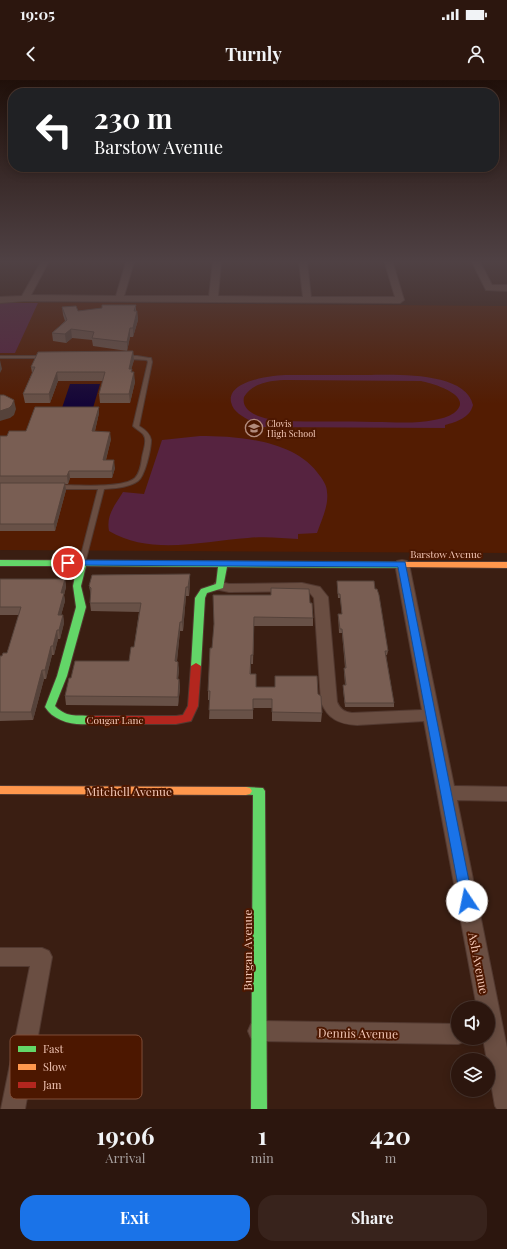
<!DOCTYPE html>
<style>
body{margin:0;font-family:"Playfair Display",serif;background:#38231c;color:#f1f3f6;height:100vh;display:flex;flex-direction:column;font-size:15px;white-space:nowrap}
*{box-sizing:border-box;margin:0}
p{font-size:13px;color:#a69f9e}
.icon{flex:none;width:22px;height:22px;fill:none;stroke:currentColor;stroke-width:2;stroke-linecap:round;stroke-linejoin:round}
.map{position:relative;height:1029px;overflow:hidden}
.panel{display:flex;flex-direction:column;background:#2c160e;flex:1}
.panel>*{flex:none}
.guide{position:absolute;left:8px;top:8px;width:491px;height:84px;border-radius:16px;box-shadow:0 2px 10px #0003,0 0 0 1px #48352e;background:#202124;color:#fff;overflow:hidden}
.controls{position:absolute;left:451px;top:921px;display:grid;gap:8px}
.controls a{display:grid;place-items:center;width:44px;height:44px;border-radius:50%;background:#2c160e;box-shadow:0 2px 10px #0003,0 0 0 1px #48352e;font-size:20px}
.pin{position:absolute;display:grid;place-items:center;width:34px;height:34px;color:#fff;margin:-17px;border:2px solid #fff;border-radius:50%;box-shadow:0 1px 4px #0007}
.me{position:absolute;width:44px;margin:-22px;rotate:349deg;stroke-linejoin:round;filter:drop-shadow(0 0 3px #0008)}
.turn{display:flex;align-items:center;gap:14px;height:84px;padding:0 20px;font-size:18px}
.turn .icon{width:52px;height:52px;stroke-width:2.5}
.turn b{display:block;font-size:28px;line-height:34px}
.eta{display:flex;justify-content:space-evenly;align-items:center;height:68px;text-align:center}
.eta b{font-size:24px;font-weight:700;line-height:28px}
.action{display:flex;gap:8px;margin-top:auto;padding:8px 20px}
.action a{flex:1;height:46px;border-radius:16px;background:#1a73e8;color:#fff;font-size:16px;font-weight:700;line-height:46px;text-align:center}
.action a+a{background:#38231c;color:#f1f3f6}
.status{display:flex;justify-content:space-between;align-items:center;height:28px;padding:0 20px;background:#2c160e;direction:ltr}
.status svg{height:11px;fill:currentColor}
header{display:flex;justify-content:space-between;align-items:center;height:52px;padding:0 20px;background:#2c160e;font-size:18px;font-weight:700}
.map>svg:first-child{display:block}
.built{fill:#531c02}
.green{fill:#562340;fill-rule:evenodd}
.water{fill:#140537}
.lines{fill:none;stroke-linecap:round;stroke-linejoin:round}
.lane-casing{stroke:#523930;stroke-width:2}
.street-casing{stroke:#523930;stroke-width:2}
.fast-casing{stroke:#523930;stroke-width:2}
.slow-casing{stroke:#523930;stroke-width:2}
.jam-casing{stroke:#523930;stroke-width:2}
.lane{fill:#6a4e42;fill-rule:evenodd}
.street{fill:#6a4e42;fill-rule:evenodd}
.fast{fill:#63d668;fill-rule:evenodd}
.slow{fill:#ff974d;fill-rule:evenodd}
.jam{fill:#b3261e;fill-rule:evenodd}
.wall{fill:#685147}
.shaded-wall{fill:#55423a}
.building{fill:#795e53;stroke:#55423a}
.route{fill:#1a73e8;stroke:#114b97}
.labels{text-anchor:middle;dominant-baseline:central;stroke-width:4;stroke-linejoin:round;paint-order:stroke}
.far-poi-label{font-size:9px;fill:#f2c6b5;stroke:#4c1700;text-anchor:start}
.street-label{font-size:10px;fill:#f2c6b5;stroke:#4c1700}
.near-street-label{font-size:12px;fill:#f2c6b5;stroke:#4c1700}
.key{fill:#4c1700;stroke:#7e4c36;stroke-width:1}
.key-label{font-size:11px;fill:#f2c6b5}
</style>
<div class="status"><b>19:05</b><svg viewBox="0 0 49 12"><path d="M0 12V9h3v3zM5 12V6h3v6zM10 12V3h3v9zM15 12V0h3v12zM26 1h20v11H26zM47 4h2v5h-2z"/></svg></div>
<header><svg class="icon" aria-label="back" viewBox="0 0 24 24"><path d="M15 5l-7 7 7 7"/></svg>Turnly<svg class="icon" aria-label="person" viewBox="0 0 24 24"><circle cx="12" cy="8" r="4"/><path d="M4 21q1-7 8-7t8 7"/></svg></header>
<div class="map">
<svg width="507" height="1029" viewBox="0 0 507 1029">
<rect width="100%" height="100%" fill="#3a1e12"/>
<path class="built" d="M0,222l507,4v247l-507,-3z"/>
<path class="green" d="M0,223h38l-23,50h-15z
M288,295c24,0 47,0 71,0 27,0 106,-6 114,30 -3,13 -17,17 -28,20v3l-195,-1 1,-6c-8,-4 -18,-9 -20,-19 -4,-22 43,-27 57,-27zM288,300l133,1c11,2 55,15 33,32 -6,4 -14,6 -20,7 -19,4 -40,2 -59,2 -30,-1 -61,0 -92,-1 -13,-1 -43,-6 -39,-24 9,-15 29,-17 44,-17z
M200,356c39,0 96,4 120,40 3,4 7,10 7,16 2,14 -6,29 -10,41l-19,1v5c-16,-1 -33,-3 -50,-1 -45,3 -97,18 -139,-7 -3,-16 6,-26 14,-39l21,2 18,-54z"/>
<path class="water" d="M70,304h30l-7,24h-31z"/>
<g class="lines">
<defs>
<path id="lane" d="M0,276h43l2,1 -2,1h-43z
M122,276h15l12,2h2l1,4 -13,64c5,3 11,7 12,14 0,9 -6,36 -13,41 -10,7 -24,7 -34,8l-19,74 -3,2 -3,-2 19,-74h-42l-3,-2 3,-2c17,0 67,4 79,-7 5,-5 6,-13 7,-20 1,-7 6,-18 1,-24 -3,-3 -7,-5 -10,-8l15,-64 -1,-2c-8,-1 -19,0 -25,-3z"/>
<path id="street" d="M42,180l7,1 -18,34 85,1 10,-34 1,-2h5l2,2 -10,34h85l4,-34 1,-2h5l2,2 -3,34 85,1 -4,-35 1,-2h5l2,2 4,35h84l-11,-37h8l12,40 -4,3 -375,-2 -25,2v-6l22,-1z
M471,180h8l13,25h15v6l-21,-1z
M402,480l5,1 2,3 45,222 53,1v14l-50,-1 50,248v61h-10l-2,-3 -12,-68h5v-30h-11l-53,-287 -67,4c-18,-1 -29,-6 -36,-23l-7,-104 -4,-5 -8,-2 -73,1 -14,-3 -2,-3 2,-3 5,-1 9,2 73,-1 18,4 8,10 9,105c3,7 7,10 15,11l70,-3 -27,-146 2,-3z
M0,868h42l7,3 3,6 -27,152h-24l29,-143h-30z
M259,941l199,3v14h9l-1,3 -8,3 -199,-3 -8,-3 -3,-7 3,-7z"/>
<path id="fast" d="M0,480l404,2 4,3 -4,3 -177,-1 -4,21 -16,5 -2,5 -4,68 -5,3 -5,-3 4,-68 6,-9 15,-5 2,-17 -132,-1 -5,20 5,21 -19,69 -12,30c14,14 23,7 39,11l1,3 -1,3c-17,4 -40,-1 -49,-16l12,-31 19,-69 -3,-21 4,-20h-77z
M246,707l17,1 2,3 2,318h-16l2,-314 -11,-1 -2,-3 2,-3z"/>
<path id="slow" d="M404,482h103v6l-106,-1 -1,-2 1,-2z
M0,706l246,1 4,1 2,3 -2,3 -4,1 -246,-1z"/>
<path id="jam" d="M196,583l5,3 -3,40 -7,15 -15,3h-86l-4,-1 -1,-3 1,-3 4,-1h86l7,-1 5,-9 3,-40z"/>
</defs>
<use href="#lane" class="lane-casing"/>
<use href="#street" class="street-casing"/>
<use href="#fast" class="fast-casing"/>
<use href="#slow" class="slow-casing"/>
<use href="#jam" class="jam-casing"/>
<use href="#lane" class="lane"/>
<use href="#street" class="street"/>
<use href="#fast" class="fast"/>
<use href="#slow" class="slow"/>
<use href="#jam" class="jam"/>
</g>
<path class="wall" d="M136,225v6h1l1,9 -5,17h-3l-3,14 -34,-5 -1,-6 -20,-2 -6,5 -13,-2 -1,-8 13,-12 -2,-6 -1,-8 16,4z
M133,271l1,9 -3,9 4,13 -5,21h-30l-1,-9 4,-13h-45l-8,22h-25l-2,-9 9,-21 -1,-6z
M99,333l-4,18 16,8 -5,21 9,8 -3,10h-42l-2,6h-3l1,6 -11,41h-55v-95h7z
M190,494v8l-1,14h-3l-3,35h-3l-3,30 2,9 -1,9h1l1,9 -2,18 -112,-1 -1,-9 6,-18 58,-17 5,-14 5,-35 -48,-1 -1,-8 1,-7 -2,-10z
M0,499h65l1,8 -2,8 1,6 -4,14h2l1,8 -4,16h-2l-4,16h-2l-6,24h-2l-11,41 -33,1v-65h2l5,-3 12,-38h-19z
M337,501l38,8 13,62 -1,4h-1l8,48v4h-49l-2,-18v-4h2l-1,-13v-4h1l-3,-35h-3l-1,-19h4l-2,-16h-2z
M310,523l3,15v8h-59l-1,38h-2v10l5,13 62,7 4,19 -1,9 -49,-1v-13h-19v11h-44l1,-19h-2v-9l4,-43 2,-24z"/>
<path class="shaded-wall" d="M137,231l1,9 -5,17v-9z
M130,248v9l-3,14v-9z
M71,249l1,9 -6,5 -1,-9z
M133,271l1,9 -5,18v-9z
M0,280l2,9 -2,4z
M132,289l1,9 1,-6 1,10 -5,21 -1,-9z
M57,292l1,9 -8,22 -1,-9z
M14,320l2,9 -2,6 -4,3 -10,3v-10z
M99,327v6l-6,26 -1,-8z
M110,352l1,7 -7,28 -1,-7z
M114,380l1,8 -3,10v-7z
M69,391l1,7 -2,6 -1,-8z
M65,403l1,7 -11,41 -1,-7z
M190,494v8l-1,14 -1,-9z
M65,499l1,8 -2,8 1,6 -6,22 -1,-8 3,-22z
M186,507v9l-3,35 -1,-9z
M63,535l1,8 -4,16 -1,-9z
M180,542v9l-4,39 -1,-9z
M57,550l1,9 -4,16 -1,-9z
M51,566l1,9 -6,24 -1,-9z
M178,582l1,8 -2,18v-9z
M42,590l2,9 -11,41 -2,-8z
M179,599l1,9 -2,18v-9z"/>
<path class="building" d="M102,225h34l-2,6h3l-4,17h-3l-3,14 -35,-4 2,-6 -23,-3 -6,5 -13,-1 15,-13 -5,-13 14,-1 2,5 24,-3z
M133,271l-4,18h3l-1,3h3l-5,22h-30l6,-22h-48l-8,22h-26l12,-27h-4l7,-15z
M0,315h4l10,5 -2,5 -3,3 -9,3z
M35,327h64l-7,24 18,1 -7,28h11l-2,11h-43l-2,5h-67v-40h7l2,-5h17z
M0,403h65l-11,41h-54z
M190,494l-2,13h-2l-4,35h-2l-5,39 3,1 -1,17h2l-1,18 -113,-1 4,-18h2l4,-17h54l2,-14h3l7,-44h-51l1,-15 -2,-2 3,-11z
M0,499h65l-4,14h3l-6,22h5l-4,15h-2l-4,16h-2l-6,24h-3l-11,42h-31v-56h2l1,-3h4l14,-46h-21z
M337,501h37l1,8h2l2,6 9,56h-3l9,52h-49l-2,-18h3l-2,-17h2l-4,-39h-2l-2,-15h4l-2,-20h-2z
M271,508l38,1 1,14h2l1,15 -59,-1 -1,38h-2l-1,19h6v13h19v-11h42l1,18 3,2 1,17 -50,-1v-13h-19v11h-44l1,-19h-2l2,-43h2l2,-24 -1,-29h58z"/>
<linearGradient id="sky" x2="0" y2="1"><stop stop-color="#20100a"/><stop offset="0.56" stop-color="#4f4144"/><stop offset="1" stop-color="#4f4144" stop-opacity="0"/></linearGradient>
<rect width="507" height="324" fill="url(#sky)"/>
<path class="route" d="M68,480l337,2 68,339 -2,4 -4,1 -5,-1 -1,-4 -63,-334 -333,-2 -1,-2z"/>
<defs>
<symbol id="school-ring" viewBox="-11 -11 22 22"><circle r="9.5" fill="#4c1700" stroke="#b28b7c" stroke-width="1.5"/><path d="M0-5L7-2L0 1L-7-2ZM-4 1L0 2.5L4 1V4Q0 6-4 4Z" fill="#b28b7c"/></symbol>
</defs>
<g fill-rule="evenodd">
<use href="#school-ring" x="244" y="338" width="20" height="20"/>
</g>
<g class="labels">
<g class="far-poi-label">
<text x="267" y="343">Clovis<tspan x="267" dy="10">High School</tspan></text>
</g>
<g class="street-label">
<text x="446" y="474">Barstow Avenue</text>
<text x="115" y="640">Cougar Lane</text>
</g>
<g class="near-street-label">
<text x="129" y="711">Mitchell Avenue</text>
<text transform="translate(247 870) rotate(-90)">Burgan Avenue</text>
<text transform="translate(479 883) rotate(79)">Ash Avenue</text>
<text transform="translate(358 953) rotate(1)">Dennis Avenue</text>
</g>
</g>
<rect x="10" y="955" width="132" height="64" rx="6" class="key"/>
<rect x="18" y="966" width="18" height="6" fill="#63d668"/>
<rect x="18" y="984" width="18" height="6" fill="#ff974d"/>
<rect x="18" y="1002" width="18" height="6" fill="#b3261e"/>
<g class="key-label">
<text x="43" y="973">Fast</text>
<text x="43" y="991">Slow</text>
<text x="43" y="1009">Jam</text>
</g>
</svg>
<div class="controls">
<a><svg class="icon" aria-label="sound" viewBox="0 0 24 24"><path d="M4 9h4l5-4v14l-5-4H4zM17 9q2 3 0 6"/></svg></a>
<a><svg class="icon" aria-label="layers" viewBox="0 0 24 24"><path d="M12 4l9 5-9 5-9-5zM3 14l9 5 9-5"/></svg></a>
</div>
<div class="pin" style="left:68px;top:483px;background:#d93025"><svg class="icon" aria-label="arrive" viewBox="0 0 24 24"><path d="M6 21V4h12l-3 4 3 4H6"/></svg></div>
<svg class="me" style="left:467px;top:821px" viewBox="-20 -20 40 40"><circle r="19" fill="#fff"/><path d="M0-13L10 11 0 6-10 11z" fill="#1a73e8"/></svg>
<div class="guide">
<div class="turn"><svg class="icon" aria-label="left" viewBox="0 0 24 24"><path d="M17 20v-9H6M10 6l-5 5 5 5"/></svg><div><b>230 m</b>Barstow Avenue</div></div>
</div>
</div>
<section class="panel">
<div class="eta">
<div><b>19:06</b><p>Arrival</p></div>
<div><b>1</b><p>min</p></div>
<div><b>420</b><p>m</p></div>
</div>
<div class="action"><a>Exit</a><a>Share</a></div>
</section>
